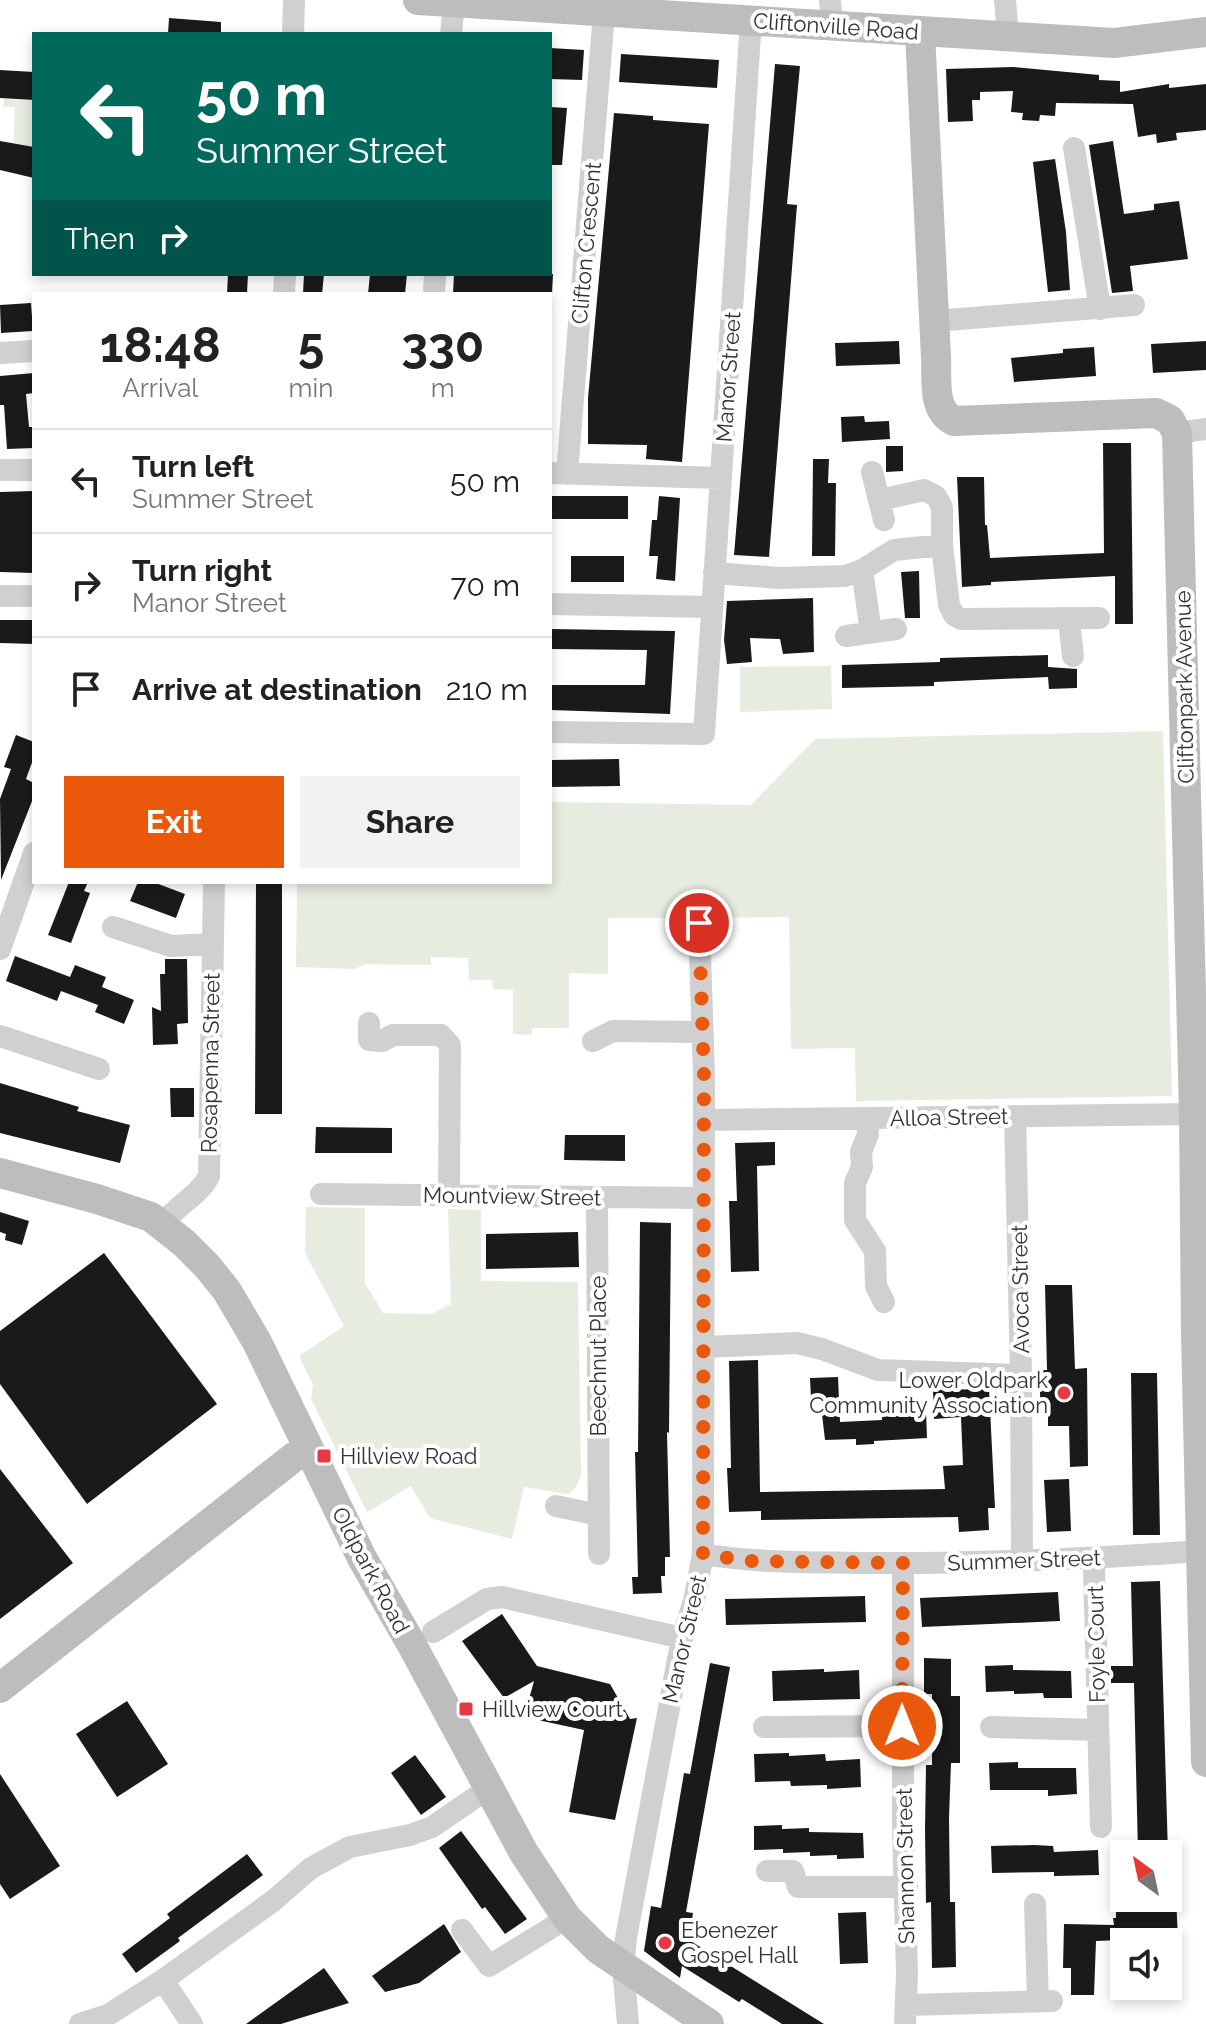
<!DOCTYPE html>
<style>
body{margin:0;font-family:Raleway,sans-serif;background:#f2f2f2;color:#222;height:100vh;display:flex;flex-direction:column;font-size:30px;white-space:nowrap}
*{box-sizing:border-box;margin:0}
p{font-size:26px;color:#767676}
.icon{flex:none;width:44px;height:44px;fill:none;stroke:currentColor;stroke-width:2;stroke-linecap:round;stroke-linejoin:round}
.map{position:relative;flex:1;overflow:hidden}
.panel{position:absolute;left:32px;top:292px;width:520px;height:592px;display:flex;flex-direction:column;background:#fff;border-radius:0px;box-shadow:0 4px 12px #0003}
.panel>*{flex:none}
.guide{position:absolute;left:32px;top:32px;width:520px;height:244px;border-radius:0px;box-shadow:0 4px 12px #0003;background:#00695c;color:#fff;overflow:hidden}
.needle{width:52px;rotate:327deg}
.buttons{position:absolute;left:1110px;top:1840px;display:grid;gap:16px}
.buttons a{display:grid;place-items:center;width:72px;height:72px;border-radius:0px;background:#fff;box-shadow:0 4px 12px #0003;font-size:40px}
.pin{position:absolute;display:grid;place-items:center;width:68px;height:68px;color:#fff;margin:-34px;border:4px solid #fff;border-radius:50%;box-shadow:0 2px 8px #0007}
.me{position:absolute;width:88px;margin:-44px;rotate:0deg;stroke-linejoin:round;filter:drop-shadow(0 0 6px #0008)}
.turn{display:flex;align-items:center;gap:28px;height:168px;padding:0 32px;font-size:36px}
.turn .icon{width:104px;height:104px;stroke-width:2.5}
.turn b{display:block;font-size:56px;line-height:68px}
.then{display:flex;align-items:center;height:76px;padding:0 32px;background:#0003;gap:16px;font-size:30px}
.eta{display:flex;justify-content:space-evenly;align-items:center;height:136px;text-align:center}
.eta b{font-size:48px;font-weight:700;line-height:56px}
.primary-button{display:flex;gap:16px;margin-top:auto;padding:16px 32px}
.primary-button a{flex:1;height:92px;border-radius:0px;background:#ea580c;color:#fff;font-size:32px;font-weight:700;line-height:92px;text-align:center}
.primary-button a+a{background:#f2f2f2;color:#222}
ul{padding:0;list-style:none}
li{display:flex;align-items:center;gap:24px;height:104px;padding:0 32px;border-top:2px solid #e0e0e0}
li div{flex:1}
li b{display:block;font-size:30px}
li em{font-style:normal}
.map>svg:first-child{display:block}
.green{fill:#e6ecdf}
.building{fill:#1a1a1a}
.lines{fill:none;stroke-linecap:round;stroke-linejoin:round}
.street{stroke:#d0d0d0;stroke-width:22}
.secondary{stroke:#bdbdbd;stroke-width:30}
.route{stroke:#ea580c;stroke-width:14;stroke-dasharray:0 25.2}
.poi-dot{fill:#e63946;stroke:#fff;stroke-width:3}
.labels{text-anchor:middle;dominant-baseline:central;stroke-width:8;stroke-linejoin:round;paint-order:stroke}
.street-label{font-size:22px;fill:#333;stroke:#fff}
.poi-label{font-size:22px;fill:#333;stroke:#fff;text-anchor:start}
</style>
<div class="map">
<svg width="1206" height="2024" viewBox="0 0 1206 2024">
<rect width="100%" height="100%" fill="#fff"/>
<path class="green" d="M4,99l30,1v47l-20,-4 1,-36h-12z
M831,666l1,43 -92,3v-45z
M1163,731l9,365 -316,5 -1,-53 -64,1 -2,-132 -181,1v56l-39,-1v55h-37v7l-19,-1v-44l-20,-1 -1,-9h-23l-1,-22 -37,-1v8l-66,-1 -10,5 -59,-2 1,-85h253v-80l201,3 64,-66z
M306,1207l59,1v75l18,30 48,1 20,-10 -3,-95 33,1v71l97,1 3,194 -5,11 -8,7 -44,-7 -12,52 -82,-21 -19,-32 -44,26 -56,-113 2,-14 -14,-29 45,-30 -39,-73z"/>
<path class="building" d="M169,18l52,4v12h-53z
M550,48l34,2 -2,30 -32,-1z
M621,54l98,6 -2,28 -98,-6z
M775,64l25,2 -13,138 10,1 -28,352 -35,-2z
M1013,67l86,8v5l21,1v11l49,-8v4l37,-4v46l-30,3 1,7 -20,3 -1,-9 -18,3 -5,-33 -77,-1 -1,13 -15,-1 -1,6 -17,-1 1,-7 -12,-1 2,-21 -33,1v8h-8l1,21 -25,1 -2,-53z
M0,70l34,2v28l-34,-2z
M550,107l17,1 -5,57h-12z
M614,113l39,3v4l56,4 -27,338 -36,-3 1,-14 -59,-1v-46z
M0,141l34,6v31l-34,-8z
M1113,141l11,73 30,-4v-6l25,-3 9,58 -58,7 3,25 -21,2 -23,-148z
M1055,159l11,73 4,58 -22,2 -15,-130z
M228,274h20l-1,20h-20z
M304,274h20l-2,20h-19z
M370,274h37l-2,20h-37z
M454,274h99l-1,20h-99z
M31,303l2,28 -32,2 -1,-28z
M899,341l1,23 -64,2 -1,-23z
M1206,341v29l-53,3 -2,-29z
M1094,347l2,29 -82,6 -3,-24 52,-5v-4z
M34,373v20l-8,1 3,33h4l1,21 -27,1 -3,-44h-4v-29z
M864,416l1,6 24,-1 1,18 -48,3 -1,-25z
M1103,443h28l2,181h-18v-48l-124,6v3l-29,2 -5,-110h27l1,48h2l3,33 114,-5z
M886,446h17v25l-17,1z
M813,459h16l-1,24h8l-1,73h-23z
M34,491v82l-34,-1v-80z
M550,496h78v23h-78z
M659,496l21,2 -5,83 -19,-2 2,-23h-9l3,-36h5z
M571,556h53v26h-53z
M919,571l1,47h-15l-4,-46z
M813,598l1,54 -31,2 -3,-15 -30,-1 2,24 -25,2 -3,-24 3,-39z
M0,620h34v24l-34,-1z
M550,629l125,2 -5,83 -120,-4v-25h95l2,-35 -97,-1z
M1048,655v12l29,2v19l-28,1 -1,-12 -114,5v4l-92,2v-23l98,-3v-4z
M16,735l18,7v15l-8,22 8,4v13l-33,84 -1,-81 11,-30 -7,-2z
M619,759l1,27 -70,1v-27z
M69,882h19l-4,9 6,2 -19,50 -23,-8z
M138,882h15l32,12 -9,24 -46,-17z
M256,882h26v232h-27z
M15,956l55,21 5,-12 31,12 -4,10 32,13 -10,24 -29,-12 3,-7 -37,-14 -4,10 -51,-20z
M165,959h22l1,64 -11,1 1,20 -25,1 -1,-38 9,4 -1,-37h5z
M0,1083l79,24 -2,4 53,14 -10,38 -120,-30z
M170,1088h24v29h-23z
M316,1127l76,1v25h-77z
M565,1135h60v26l-61,-1z
M775,1142v23l-18,1 2,105 -28,1 -2,-71h8l-2,-58z
M0,1212l29,9 -7,24 -17,-5 1,-6 -6,-2z
M640,1222l31,1 -2,210 -2,-1 3,125h-5v19h-4l1,17 -29,1 -1,-17h6l-3,-125h3z
M578,1232l1,35 -93,2v-35z
M104,1253l113,151 -130,100 -87,-120v-53z
M1045,1285h27l3,84 12,-1 1,98 -18,1 -1,-41h-21v-10h-7l-2,-46h8z
M758,1360l2,132 185,-3 -2,-23 20,-1 -2,-48 -27,2 -1,-29 56,-1 6,119h-7l1,22 -30,2 -1,-15 -197,3v-9l-32,1 -2,-44h4l-2,-107z
M1131,1373h26l3,162h-27z
M838,1377l2,45 42,-2v-7l44,-2 1,27 -53,3v3l-18,1v-6l-31,1 -5,-43 -9,1 -1,-20z
M0,1469l73,94 -73,56z
M1069,1479l2,52 -24,1 -3,-52z
M1160,1581l8,273h-30l-4,-171h-23v-17h22l-2,-84z
M1058,1592l2,29 -138,6 -2,-29z
M865,1596l1,26 -140,3 -1,-26z
M502,1614l35,52 73,18 20,35 7,-1 -22,102 -46,-8 15,-82 -60,-13 10,-36 -30,17 -42,-57z
M924,1658l27,1v37h9v67h-9l-2,55 1,84h5l1,65 -24,1 -1,-66 -5,1 -1,-73 1,-65h6v-71h-8z
M710,1663l20,4 -44,245 7,1 -4,27 135,84h-42l-40,-25 -3,3 -57,-36 -2,12 -36,-27 7,-45 10,2 23,-135 6,1z
M1013,1665v5l58,1 1,27h-28l-1,-5 -29,1v-3l-28,1 -1,-26z
M824,1669v3l35,-2 1,29 -87,2 -1,-30z
M127,1701l41,63 -51,33 -41,-63z
M789,1753v3l36,-2 1,7 34,-2 1,28 -34,2v-4l-36,1 -1,-5 -35,1 -1,-28z
M415,1755l31,42 -25,18 -30,-42z
M1018,1762v6h58l1,26 -29,2v-6h-58l-1,-27z
M0,1774l60,92 -50,33 -10,-15z
M782,1825v4l27,-1v4l54,1 1,25 -27,1v-4l-27,1v-4l-27,1v-4l-29,1v-24z
M461,1831l66,88 -22,15 -20,-27 -3,2 -43,-61z
M1034,1845l19,1 1,6 44,-2 1,25 -45,1v-4l-62,1 -1,-27z
M247,1854l16,21 -85,63 2,3 -44,32 -14,-19 48,-36 -3,-4z
M1116,1898h60l2,40 -82,3 -2,54h-23v-27h-8l1,-44 50,1 -1,-7h3z
M866,1912l2,51 -28,1 -2,-51z
M444,1924l17,28 -42,31 -34,9 -13,-16z
M324,1968l25,35 -68,21h-35z"/>
<g class="lines">
<path class="street" d="M830,0l2,26
M1005,0l3,36
M293,34l1,-34
M451,34l3,-32
M1074,148l26,161
M284,294l1,-20
M434,294l1,-20
M935,321l199,-16
M0,353l34,-2
M1177,433l29,-4
M0,470h34
M872,472l12,48
M550,473l171,5
M567,474l37,-462
M880,500l44,-10 12,6 6,11v38l7,60 5,10 7,4 138,-1
M862,570l9,62
M714,573l66,5 65,-2 17,-6 32,-20 48,-5
M0,596h34
M550,604l162,3
M1069,620l4,36
M846,636l50,-7
M550,732l154,2 47,-714
M113,927l58,19 41,-2
M0,949l34,-96
M369,1023v17l13,1 11,-6h48l9,10 -1,149
M0,1036l99,33
M593,1041l20,-10 89,1
M1015,1116l6,259 1,185
M867,1119l1,15 -7,18 1,15 -7,16v37l20,31 1,35 8,16
M704,1120l490,-6
M321,1194l383,4
M597,1198l2,356
M162,1225c13,-19 37,-29 47,-49l5,-294
M704,1347l93,-4 25,6 56,21 143,5
M556,1506l43,9
M703,1554c53,9 105,8 158,9 114,1 227,-4 341,-12
M1097,1559l-3,10 7,258
M903,1563v266l4,145 -2,50
M433,1632l54,-33 15,-2 180,41
M764,1727l138,-1
M991,1727l107,3
M767,1871h26l5,16h109
M1035,1904l3,97
M462,1930l27,36 78,-48
M163,1980l29,44
M906,2005l146,-4
M80,2024l28,-9 55,-35 110,-79 38,-33 39,-21 60,-12 22,-8 57,-39
M628,2024l-5,-57 3,-29 56,-300 12,-37 9,-47 1,-478 -5,-153"/>
<path class="secondary" d="M418,0l696,43 92,-11
M920,33l16,324c1,22 -4,54 18,64l202,-8 14,7 7,13 17,681 2,221 10,427
M0,1173l97,26 54,18 33,26 23,23 20,25 30,51 105,216 50,87 112,208 43,65 31,31 111,75
M0,1688l294,-231 15,-8"/>
</g>
<g class="lines">
<path class="route" d="M699,923l5,153 -1,478 44,7 156,2 -1,163"/>
</g>
<g class="poi-dot">
<circle cx="1064" cy="1393" r="8"/>
<rect x="316" y="1448" width="16" height="16" rx="4"/>
<rect x="458" y="1701" width="16" height="16" rx="4"/>
<circle cx="665" cy="1943" r="8"/>
</g>
<g class="labels">
<g class="street-label">
<text transform="translate(836 26) rotate(4)">Cliftonville Road</text>
<text transform="translate(586 243) rotate(-85)">Clifton Crescent</text>
<text transform="translate(728 377) rotate(-86)">Manor Street</text>
<text transform="translate(1184 687) rotate(-91)">Cliftonpark Avenue</text>
<text transform="translate(210 1063) rotate(-89)">Rosapenna Street</text>
<text transform="translate(949 1117) rotate(-1)">Alloa Street</text>
<text transform="translate(512 1196) rotate(1)">Mountview Street</text>
<text transform="translate(1020 1289) rotate(-91)">Avoca Street</text>
<text transform="translate(598 1356) rotate(-90)">Beechnut Place</text>
<text transform="translate(1024 1560) rotate(-2)">Summer Street</text>
<text transform="translate(371 1570) rotate(62)">Oldpark Road</text>
<text transform="translate(684 1639) rotate(-77)">Manor Street</text>
<text transform="translate(1096 1644) rotate(-91)">Foyle Court</text>
<text transform="translate(905 1866) rotate(-91)">Shannon Street</text>
</g>
<g class="poi-label">
<text x="1048" y="1380" text-anchor="end">Lower Oldpark<tspan x="1048" dy="25">Community Association</tspan></text>
<text x="340" y="1456">Hillview Road</text>
<text x="482" y="1709">Hillview Court</text>
<text x="681" y="1930">Ebenezer<tspan x="681" dy="25">Gospel Hall</tspan></text>
</g>
</g>
</svg>
<div class="buttons">
<a><svg class="needle" viewBox="-14 -14 28 28"><path d="M0-13l5 13h-10z" fill="#e53935"/><path d="M0 13l5-13h-10z" fill="#767676"/></svg></a>
<a><svg class="icon" aria-label="sound" viewBox="0 0 24 24"><path d="M4 9h4l5-4v14l-5-4H4zM17 9q2 3 0 6"/></svg></a>
</div>
<div class="pin" style="left:699px;top:923px;background:#d93025"><svg class="icon" aria-label="arrive" viewBox="0 0 24 24"><path d="M6 21V4h12l-3 4 3 4H6"/></svg></div>
<svg class="me" style="left:902px;top:1726px" viewBox="-20 -20 40 40"><circle r="17" fill="#ea580c" stroke="#fff" stroke-width="3"/><path d="M0-11L8 9 0 5-8 9z" fill="#fff"/></svg>
<div class="guide">
<div class="turn"><svg class="icon" aria-label="left" viewBox="0 0 24 24"><path d="M17 20v-9H6M10 6l-5 5 5 5"/></svg><div><b>50 m</b>Summer Street</div></div>
<div class="then">Then<svg class="icon" aria-label="right" viewBox="0 0 24 24"><path d="M7 20v-9h11M14 6l5 5-5 5"/></svg></div>
</div>
<section class="panel">
<div class="eta">
<div><b>18:48</b><p>Arrival</p></div>
<div><b>5</b><p>min</p></div>
<div><b>330</b><p>m</p></div>
</div>
<ul>
<li><svg class="icon" aria-label="left" viewBox="0 0 24 24"><path d="M17 20v-9H6M10 6l-5 5 5 5"/></svg><div><b>Turn left</b><p>Summer Street</p></div><em>50 m</em></li>
<li><svg class="icon" aria-label="right" viewBox="0 0 24 24"><path d="M7 20v-9h11M14 6l5 5-5 5"/></svg><div><b>Turn right</b><p>Manor Street</p></div><em>70 m</em></li>
<li><svg class="icon" aria-label="arrive" viewBox="0 0 24 24"><path d="M6 21V4h12l-3 4 3 4H6"/></svg><div><b>Arrive at destination</b></div><em>210 m</em></li>
</ul>
<div class="primary-button"><a>Exit</a><a>Share</a></div>
</section>
</div>
